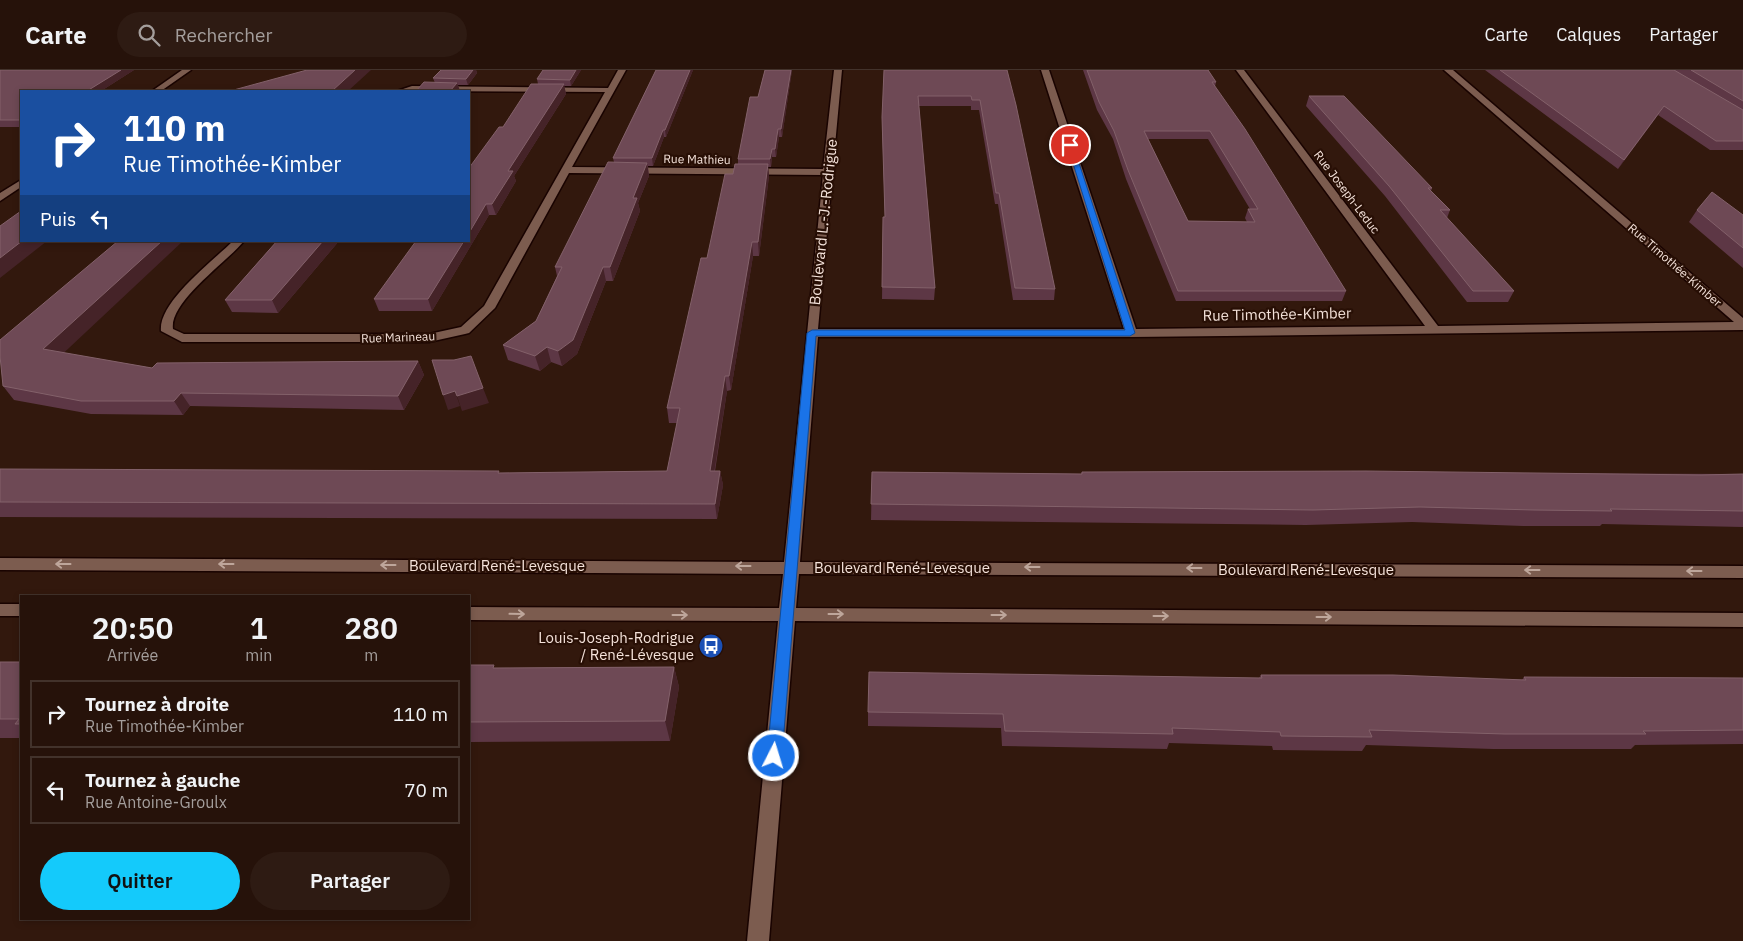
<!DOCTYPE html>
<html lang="fr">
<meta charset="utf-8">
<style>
body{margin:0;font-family:"IBM Plex Sans",sans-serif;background:#2e1b13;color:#f1f3f6;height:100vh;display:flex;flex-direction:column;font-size:19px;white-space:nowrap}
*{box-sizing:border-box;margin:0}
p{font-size:16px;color:#a49e9c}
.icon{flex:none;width:28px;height:28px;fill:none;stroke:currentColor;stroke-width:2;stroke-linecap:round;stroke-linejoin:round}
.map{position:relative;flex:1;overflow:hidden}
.sheet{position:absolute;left:20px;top:525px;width:450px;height:325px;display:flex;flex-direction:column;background:#26120a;border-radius:0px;box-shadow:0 2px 8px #0003,0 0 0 1px #42322b}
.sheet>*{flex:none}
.guide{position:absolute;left:20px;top:20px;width:450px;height:152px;border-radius:0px;box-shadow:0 2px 8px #0003,0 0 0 1px #42322b;background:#1a4fa0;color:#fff;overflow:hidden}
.pin{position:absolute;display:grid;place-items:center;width:42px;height:42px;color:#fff;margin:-21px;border:2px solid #fff;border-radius:50%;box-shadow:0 1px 5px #0007}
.me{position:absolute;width:55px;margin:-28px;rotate:5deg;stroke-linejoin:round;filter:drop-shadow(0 0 4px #0008)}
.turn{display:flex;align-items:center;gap:18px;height:105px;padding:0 20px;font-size:22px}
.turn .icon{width:65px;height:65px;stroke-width:2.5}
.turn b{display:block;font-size:35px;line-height:42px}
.then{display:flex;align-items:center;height:48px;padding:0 20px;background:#0003;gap:10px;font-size:19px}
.eta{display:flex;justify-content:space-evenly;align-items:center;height:85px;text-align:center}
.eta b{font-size:30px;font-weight:600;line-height:35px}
.action{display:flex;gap:10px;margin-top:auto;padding:10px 20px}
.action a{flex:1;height:58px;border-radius:30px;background:#14cafb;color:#111;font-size:20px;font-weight:600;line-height:58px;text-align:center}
.action a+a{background:#2e1b13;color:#f1f3f6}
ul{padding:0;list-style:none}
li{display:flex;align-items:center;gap:15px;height:68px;margin:0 10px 8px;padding:0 10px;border:2px solid #42322b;border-radius:0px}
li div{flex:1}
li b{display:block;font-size:19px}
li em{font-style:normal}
header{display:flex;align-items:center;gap:30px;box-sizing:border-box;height:70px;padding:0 25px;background:#26120a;border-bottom:1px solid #42322b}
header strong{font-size:24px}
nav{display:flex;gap:28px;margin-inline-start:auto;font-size:18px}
.search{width:350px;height:45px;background:#2e1b13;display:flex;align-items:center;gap:12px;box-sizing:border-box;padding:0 18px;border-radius:28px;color:#a49e9c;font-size:19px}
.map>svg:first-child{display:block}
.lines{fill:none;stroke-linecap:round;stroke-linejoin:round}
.street-casing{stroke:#190300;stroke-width:3}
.street{fill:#7c5c4f;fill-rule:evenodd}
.wall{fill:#5d3745;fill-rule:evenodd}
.shaded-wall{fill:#452328}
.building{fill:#6e4955;stroke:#83616a;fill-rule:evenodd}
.oneway{stroke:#bea69b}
.route{fill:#1a73e8;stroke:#114b97}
.labels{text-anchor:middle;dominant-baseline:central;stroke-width:4.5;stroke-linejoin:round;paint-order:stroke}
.far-street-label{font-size:12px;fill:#f4e2da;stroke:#280f05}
.street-label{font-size:15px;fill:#f4e2da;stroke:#280f05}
.poi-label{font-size:15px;fill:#f4e2da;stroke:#280f05;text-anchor:end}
</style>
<header>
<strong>Carte</strong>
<div class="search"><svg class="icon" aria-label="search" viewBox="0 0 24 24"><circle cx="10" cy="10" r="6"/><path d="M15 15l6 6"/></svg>Rechercher</div>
<nav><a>Carte</a><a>Calques</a><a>Partager</a></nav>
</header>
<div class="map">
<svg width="1743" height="871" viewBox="0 0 1743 871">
<rect width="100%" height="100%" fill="#32180d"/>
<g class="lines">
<defs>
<path id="street" d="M182,0h9l-30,21h-9z
M618,0h8l-54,97 251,2 11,-99h8l-24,259h306l-83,-259h8l87,259 289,-3 -189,-256h8l194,256 296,-4 -290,-252h9l290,248v12l-612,7h-313l-18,225 943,4v12l-944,-4 -3,34 947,5v14l-948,-6 -26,320h-22l31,-320 -309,-1v-13l310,1 4,-34 -783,-4v-12l784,4 39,-387 -254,-2 -74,135 -26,25 -4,1 -36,8h-247l-21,-11c-3,-29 52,-70 72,-90h11c-17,21 -75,61 -71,88l11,5h245l32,-7 23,-21 121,-214 -208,-1 15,-5 196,2z
M21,110v7l-21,14v-8z
M0,534h21v12h-21z"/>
</defs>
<use href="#street" class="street-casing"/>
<use href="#street" class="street"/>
</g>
<path class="wall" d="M0,0h134l-33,21h-80v36h-21z
M441,0h35l1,3 -9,12h-10l2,6h-44l19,-8 -2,-5z
M581,0l-10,16h-7l2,8 -52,82 2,5 -20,34h-7l-57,96h-53l-5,-12 129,-172 35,-43 -1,-5z
M656,0h37l-27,67h-2l-11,29h-5l1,10 -11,27 2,8 -27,70h-7l-29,73 -15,12 -11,-4 -11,9 -32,-11 -5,-15 33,-24 21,-45 -2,-9 59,-105 -1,-4z
M765,0h27l-10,67h-3l-3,20h-4l-1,10h-3l1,9 -10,80h-6l-22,134 -4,1 -12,80h5l3,14 -6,34 -717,-2v-48l500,4 167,-2 10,-48h-8l-2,-15 40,-150 26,-84 5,-10v-5l20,-62z
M884,0h123l48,219 -1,11h-41l-15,-96h-3l-16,-94h-8v-4h-52l16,182 -1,12 -52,-1 1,-82h2l-3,-90z
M1083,0h125l8,12 -1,5 131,204 -4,10h-166l-50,-122 -13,-40 -16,-29zM1148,69h60l42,70h-2l-3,9 2,4 -59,-1z
M1485,0h258v80h-33l-52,-35 -40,54z
M1309,26l123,92 -1,3 19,19 -3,8 67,73 -6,11h-41l-82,-106 -79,-90z
M1697,140l46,5v53l-54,-46z
M277,171h62l-61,72 -46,-1 -7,-12z
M63,283l89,15 266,-7 6,14 -20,35 -214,-4 -7,9 -92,-1 -77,-14 -11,-14z
M872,402l209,2 1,-2 661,2v53l-141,-3 -2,2h-77l-111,-4 -106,3 -435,-5z
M0,592h21v76h-21z
M469,595l26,3 179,-1 5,20 -9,54 -201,1z
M1261,605l261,5 2,-3 219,1v66l-108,1 -4,4h-138l-127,-4 -4,6 -89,-1 -1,-4 -103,-3 -2,6 -165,-3 -1,-18 -133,-2v-14l391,-34z"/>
<path class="shaded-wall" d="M121,0h13l-33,21h-14z
M355,0h16l-23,21h-16z
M473,0h3l1,3 -9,12 -2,-6z
M576,0h5l-10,16 -1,-6z
M690,0h3l-27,67 -1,-7z
M791,0h1l-10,67 -1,-8z
M457,13l3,8h-10z
M564,14l2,10 -52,82 2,5 -20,34 -4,-11 16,-33z
M1664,36l-6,9 -40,54 6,-9z
M778,59l1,8 -3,20 -1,-8z
M663,60l1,7 -11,29 -1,-8z
M772,79v8l-1,10 -1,-8z
M647,93l2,13 -11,27 2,8 -27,70 -3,-14 23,-69z
M768,94l1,12 -10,80 -1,-14z
M486,134l3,11 -57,96 -4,-12 36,-58h5v-8z
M22,171h25l-47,37v-20z
M162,171h21l-130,122 -10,-14z
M323,171h16l-61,72 -6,-13z
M752,172l1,14 -22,134 -2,-14z
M603,197l3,14 -29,73 -15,12 -4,-15z
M547,277l4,15 -11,9 -5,-15z
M418,291l6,14 -20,35 -6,-14z
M725,306l2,15 -15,95 -2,-15z
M483,318l6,15 -27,8 -5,-15z
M455,321l5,15 -12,4 -5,-15z
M181,323l9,13 -7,9 -9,-14z
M720,401l3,14 -6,34 -2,-15z
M674,597l5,20 -9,54 -5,-20z"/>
<path class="building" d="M0,0h121l-34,21h-66v29h-21z
M307,0h48l-23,21h-102z
M441,0h32l-7,9 -33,-1z
M543,0h33l-6,10 -33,-1z
M656,0h34l-25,60h-2l-11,28h-39z
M765,0h26l-10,59h-3l-3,20h-3l-2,10h-32l12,-62h8z
M884,0h123l9,35 39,184 -40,-1 -16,-95h-3l-16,-93h-8l-1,-4h-53l17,192 -53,-1 1,-70h2l-3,-100z
M1087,0h121l8,12h-4l33,47 101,162h-168l-50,-121 -14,-39 -15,-29zM1144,61h66l48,78h-10l7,13 -67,-1z
M1500,0h174l69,40v31h-27l-52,-35 -40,54z
M1691,0h52v31z
M424,12l33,1 -7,8h-34z
M531,14h33l-56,87h5l-21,33h-6l-17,29v-65l30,-41h4z
M1309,26h35l88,92h-4l22,22h-10l74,81h-41l-84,-105z
M608,92l39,1 -14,35h4l-27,69h-7l-30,73 -15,11 -11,-4 -12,9 -32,-11 33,-24 26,-54h-7z
M735,94h33l-10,78h-6l-23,134h-4l-15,95h10l-5,33 -715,-2v-33l499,2 -1,2 169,-2 13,-63h-13l34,-150h6l18,-84h8z
M1712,122l31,23v33l-46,-38z
M21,141l1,30 -22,17v-32z
M118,171h44l-119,108 109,19 5,-5 261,-2 -20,35 -217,-3 -7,8h-93l-78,-15 -3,-30v-16z
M277,171h46l-51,59h-47z
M416,171h48l-36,58h-54z
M471,286l12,32 -26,8 -2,-5 -12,4 -11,-35h22z
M1366,401l335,4 42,-1v37l-133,-2 2,2 -78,-1 -114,-3 -107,3 -442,-6 1,-32 210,2v-2z
M0,592h21v62h-6l4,-5h-19z
M469,595h25l-1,3 181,-1 -9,54 -196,1z
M869,602l393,6 -1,-3h132l133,5 -2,-3 219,1v52l-100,1 3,3h-141l-136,-4 3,7 -91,-1 -1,-4 -108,-4 1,6 -168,-3 -2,-17 -135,-2z"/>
<defs><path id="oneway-shaft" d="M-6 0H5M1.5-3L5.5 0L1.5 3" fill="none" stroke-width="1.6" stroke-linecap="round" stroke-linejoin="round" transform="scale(1.25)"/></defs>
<g class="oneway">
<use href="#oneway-shaft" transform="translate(63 494) rotate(-180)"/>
<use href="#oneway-shaft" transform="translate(226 494) rotate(-180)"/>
<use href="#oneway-shaft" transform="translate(388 495) rotate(-180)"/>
<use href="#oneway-shaft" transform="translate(743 496) rotate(-180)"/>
<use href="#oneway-shaft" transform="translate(1032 497) rotate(-180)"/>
<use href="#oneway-shaft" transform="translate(1194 498) rotate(-180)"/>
<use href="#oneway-shaft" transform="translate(1532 500) rotate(-180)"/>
<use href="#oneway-shaft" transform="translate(1694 501) rotate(-180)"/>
<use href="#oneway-shaft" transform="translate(517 544) rotate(1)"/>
<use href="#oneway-shaft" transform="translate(836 544)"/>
<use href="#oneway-shaft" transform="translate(680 545)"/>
<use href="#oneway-shaft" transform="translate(999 545)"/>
<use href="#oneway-shaft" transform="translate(1161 546)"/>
<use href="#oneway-shaft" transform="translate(1324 547)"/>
</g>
<path class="route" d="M1067,74l6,1 62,188 -5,3h-314l-34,420 -3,5 -5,2 -5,-2 -2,-5 40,-423 5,-3h313z"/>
<defs>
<symbol id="bus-disc" viewBox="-11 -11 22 22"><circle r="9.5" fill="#1a4fb4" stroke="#280f05"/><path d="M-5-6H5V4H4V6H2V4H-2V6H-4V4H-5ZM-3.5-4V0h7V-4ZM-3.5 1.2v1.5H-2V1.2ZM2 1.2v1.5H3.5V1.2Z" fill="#fff"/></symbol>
</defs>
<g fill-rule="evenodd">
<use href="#bus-disc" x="697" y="562" width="28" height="28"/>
</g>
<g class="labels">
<g class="far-street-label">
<text transform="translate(697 89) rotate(1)">Rue Mathieu</text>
<text transform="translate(1347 122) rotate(53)">Rue Joseph-Leduc</text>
<text transform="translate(1675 195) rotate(41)">Rue Timothée-Kimber</text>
<text transform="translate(398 267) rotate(-2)">Rue Marineau</text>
</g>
<g class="street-label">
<text transform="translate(823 152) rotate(-84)">Boulevard L.-J.-Rodrigue</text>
<text transform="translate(1277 244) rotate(-1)">Rue Timothée-Kimber</text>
<text x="497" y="495">Boulevard René-Levesque</text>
<text x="902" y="497">Boulevard René-Levesque</text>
<text x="1306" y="499">Boulevard René-Levesque</text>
</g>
<g class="poi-label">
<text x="694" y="567">Louis-Joseph-Rodrigue<tspan x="694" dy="17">/ René-Lévesque</tspan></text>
</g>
</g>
</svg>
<div class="pin" style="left:1070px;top:75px;background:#d93025"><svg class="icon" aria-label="arrive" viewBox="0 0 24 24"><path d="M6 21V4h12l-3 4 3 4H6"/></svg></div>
<svg class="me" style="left:774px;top:686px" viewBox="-20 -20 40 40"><circle r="17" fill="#1a73e8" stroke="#fff" stroke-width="3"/><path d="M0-11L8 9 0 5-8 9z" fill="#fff"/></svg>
<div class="guide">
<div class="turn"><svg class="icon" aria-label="right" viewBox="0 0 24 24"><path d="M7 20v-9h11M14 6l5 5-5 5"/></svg><div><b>110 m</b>Rue Timothée-Kimber</div></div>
<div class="then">Puis<svg class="icon" aria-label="left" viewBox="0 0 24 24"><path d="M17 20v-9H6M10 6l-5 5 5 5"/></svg></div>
</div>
<section class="sheet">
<div class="eta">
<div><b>20:50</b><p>Arrivée</p></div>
<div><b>1</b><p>min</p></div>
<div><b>280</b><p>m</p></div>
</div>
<ul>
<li><svg class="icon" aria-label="right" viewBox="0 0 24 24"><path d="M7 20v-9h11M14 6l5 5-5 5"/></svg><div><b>Tournez à droite</b><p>Rue Timothée-Kimber</p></div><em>110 m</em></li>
<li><svg class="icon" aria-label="left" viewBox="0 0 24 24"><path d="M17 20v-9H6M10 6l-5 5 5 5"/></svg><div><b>Tournez à gauche</b><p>Rue Antoine-Groulx</p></div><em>70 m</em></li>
</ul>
<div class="action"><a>Quitter</a><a>Partager</a></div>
</section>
</div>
